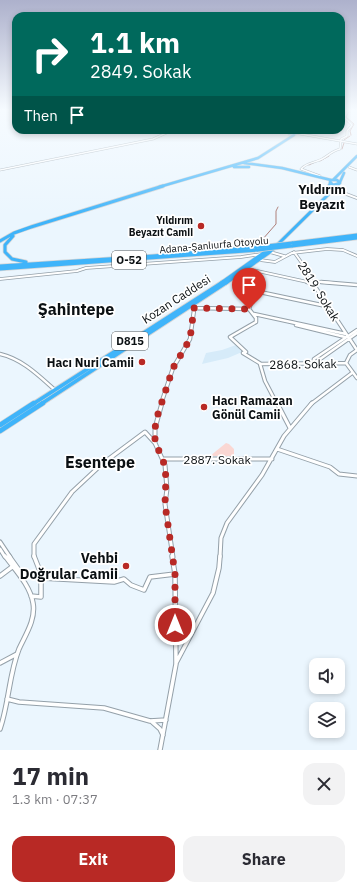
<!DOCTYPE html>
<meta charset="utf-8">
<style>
body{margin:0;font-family:"IBM Plex Sans",sans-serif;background:#f2f2f3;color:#2b2b33;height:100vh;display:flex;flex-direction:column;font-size:15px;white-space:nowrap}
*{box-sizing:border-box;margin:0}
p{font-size:13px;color:#7c7c81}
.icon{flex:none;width:22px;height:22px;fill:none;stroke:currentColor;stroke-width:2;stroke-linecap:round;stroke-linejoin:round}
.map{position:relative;height:750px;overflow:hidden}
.drawer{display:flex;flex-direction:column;background:#fff;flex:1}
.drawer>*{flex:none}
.guide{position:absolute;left:12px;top:12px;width:333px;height:122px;border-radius:12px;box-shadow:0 2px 6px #0003;background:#00695c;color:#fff;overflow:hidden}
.tools{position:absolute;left:309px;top:658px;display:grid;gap:8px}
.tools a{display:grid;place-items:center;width:36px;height:36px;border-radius:8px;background:#fff;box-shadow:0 2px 6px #0003;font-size:20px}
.pin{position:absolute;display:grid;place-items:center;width:34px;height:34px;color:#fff;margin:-41px -17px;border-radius:50% 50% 50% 0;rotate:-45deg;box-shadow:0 0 4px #0007}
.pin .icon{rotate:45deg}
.me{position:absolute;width:44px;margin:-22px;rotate:0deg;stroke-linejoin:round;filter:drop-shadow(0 0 3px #0008)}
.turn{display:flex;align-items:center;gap:14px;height:84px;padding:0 12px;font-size:18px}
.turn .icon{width:52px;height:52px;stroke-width:2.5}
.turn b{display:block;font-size:28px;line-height:34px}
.then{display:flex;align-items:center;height:38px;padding:0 12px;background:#0003;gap:8px;font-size:15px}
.round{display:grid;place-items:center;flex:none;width:42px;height:42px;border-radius:12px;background:#f2f2f3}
.head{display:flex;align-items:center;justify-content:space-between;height:68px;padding:0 12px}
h1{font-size:24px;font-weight:700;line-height:30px}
.button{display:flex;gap:8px;margin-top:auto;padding:8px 12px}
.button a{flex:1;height:46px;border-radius:12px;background:#b82925;color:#fff;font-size:16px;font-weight:700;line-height:46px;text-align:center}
.button a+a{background:#f2f2f3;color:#2b2b33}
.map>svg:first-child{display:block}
.built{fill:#d6ebf9}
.green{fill:#fad7d3}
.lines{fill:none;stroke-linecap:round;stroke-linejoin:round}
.stream{stroke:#ae7e78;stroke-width:1}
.secondary-far4-casing{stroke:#94a0a9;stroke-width:2.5}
.secondary-far3-casing{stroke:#94a0a9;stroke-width:3.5}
.secondary-far2-casing{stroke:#94a0a9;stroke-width:4.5}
.secondary-far1-casing{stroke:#94a0a9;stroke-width:5}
.secondary-casing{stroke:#94a0a9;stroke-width:5.5}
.primary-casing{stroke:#d3d4d5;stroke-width:3}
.highway-far3-casing{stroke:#d3d4d5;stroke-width:3.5}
.highway-far2-casing{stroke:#d3d4d5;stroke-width:4.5}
.highway-far1-casing{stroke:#d3d4d5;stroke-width:5.5}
.highway-casing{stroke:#d3d4d5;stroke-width:6}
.secondary-far4{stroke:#fff;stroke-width:1.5}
.secondary-far3{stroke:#fff;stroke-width:2}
.secondary-far2{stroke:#fff;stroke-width:2.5}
.secondary-far1{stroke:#fff;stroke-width:3}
.secondary{stroke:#fff;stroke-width:3.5}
.primary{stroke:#8cd2fc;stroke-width:2}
.highway-far3{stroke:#3fb4fa;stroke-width:2.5}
.highway-far2{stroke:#3fb4fa;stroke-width:3}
.highway-far1{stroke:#3fb4fa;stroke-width:3.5}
.highway{stroke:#3fb4fa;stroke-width:4.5}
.highway-bridge-casing{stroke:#d3d4d5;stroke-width:4.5;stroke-linecap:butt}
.highway-bridge{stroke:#3fb4fa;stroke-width:3}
.route{stroke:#b82925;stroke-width:7;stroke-dasharray:0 12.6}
.poi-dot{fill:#b82925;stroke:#fff;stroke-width:1.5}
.labels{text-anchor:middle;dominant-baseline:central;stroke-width:3.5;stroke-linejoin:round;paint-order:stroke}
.far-poi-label{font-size:10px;font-weight:bold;fill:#0b1013;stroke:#fff;text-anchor:end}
.far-street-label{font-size:10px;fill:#0b1013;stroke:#fff}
.shield{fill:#fff;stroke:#54585a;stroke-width:1}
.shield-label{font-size:11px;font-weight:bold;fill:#0b1013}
.street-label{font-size:12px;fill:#0b1013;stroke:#fff}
.poi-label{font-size:12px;font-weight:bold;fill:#0b1013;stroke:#fff;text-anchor:end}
.far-district-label{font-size:13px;font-weight:bold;fill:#0b1013;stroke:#fff}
.near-poi-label{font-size:14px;font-weight:bold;fill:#0b1013;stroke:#fff;text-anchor:end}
.district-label{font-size:16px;font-weight:bold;fill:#0b1013;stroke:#fff}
</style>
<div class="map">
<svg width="357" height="750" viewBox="0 0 357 750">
<rect width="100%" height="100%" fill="#ebf6fe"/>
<path class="built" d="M236,345l6,7 -14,6 -26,6 4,-11 16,-3z"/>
<path class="green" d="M226,443l3,1 5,5v7h-24z"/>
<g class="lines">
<path class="stream" d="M349,111l-3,6 8,7 -4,7 1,4
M344,140l6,-4
M342,149l2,-6
M320,161l9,-5
M309,165l6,-3
M262,240l14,-16v-13l2,-4"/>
<defs>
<path id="secondary-far4" d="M295,133l62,11
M349,167l8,3
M0,170l153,-31 20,-9
M320,176l-19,-7c6,-7 14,-6 21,-10 7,-4 10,-8 18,-10l1,-10 6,-3v-5l5,-6 -8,-8 4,-6"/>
<path id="secondary-far3" d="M333,189l24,9
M270,252l14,4
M294,252l10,14 9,17
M260,260l15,2 17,-9 35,-4 16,1 14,6
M248,269l64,14
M0,279l77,-8 9,-3 155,-11 21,-3
M312,281l21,2"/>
<path id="secondary-far2" d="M307,282l6,1
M312,282l45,68
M321,282l36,3
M194,308l55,1
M249,309l7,9v4l-26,15 16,15 -3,1 18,11 85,-1
M249,309l6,-18 71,15
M254,314l92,20
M296,325l49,12
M357,350l-7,5 -4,8 11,15
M0,354c22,5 38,21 55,36
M316,362l41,-29
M313,363l1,-4 43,-29
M260,364l5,17 12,23
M161,404l12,-36 17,-29 5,-36
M311,404l41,-31"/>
<path id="secondary-far1" d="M162,403l-7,25v15l10,22 2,24 -2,15 8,53
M277,403l13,25
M277,449l53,18 9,7 18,2
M163,459h109
M0,542l10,15
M0,549l5,8
M34,557v-13l38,-52 30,-28 43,-32 10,11
M220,557l1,-19 6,-15 35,-48 22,-39 28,-33"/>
<path id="secondary" d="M9,556l10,14v3
M0,576l12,-9
M41,578l73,4 10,-3 7,6 13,5 6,-13 25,-3
M31,596l10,1v-23l-7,-18
M0,663l17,-9
M176,663l37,-70 6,-25 1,-12
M7,699l12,3 85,6 46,13 16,-1
M151,721l9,8 3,6
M0,729c9,-26 9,-55 19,-80 7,-15 17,-30 14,-46 -3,-18 -18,-33 -28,-47
M160,750l16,-86 -1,-90 -3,-18"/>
<path id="primary" d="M291,133l5,1h-7z"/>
<path id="highway-far3" d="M244,163l38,5 49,12
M234,167h15
M331,180h6l3,3 -7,2 -3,-3z
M333,180l24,-24
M340,182l4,-9
M159,187l99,-29 36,-23
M329,187l1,-4
M336,187l3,-3"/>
<path id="highway-far2" d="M326,192l3,-6
M13,236l-8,9v7l7,7 14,3
M0,241l14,-8 17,-6 132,-41
M292,243l65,-8
M292,246l65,-8
M0,266l153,-10 104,-9
M0,269l258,-19
M221,283l48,-34
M226,283l44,-31 67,-66"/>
<path id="highway-far1" d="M33,404l190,-122
M41,404l186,-122"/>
<path id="highway" d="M0,425l34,-22
M0,431l43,-28"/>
</defs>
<use href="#secondary-far4" class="secondary-far4-casing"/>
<use href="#secondary-far3" class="secondary-far3-casing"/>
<use href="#secondary-far2" class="secondary-far2-casing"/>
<use href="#secondary-far1" class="secondary-far1-casing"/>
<use href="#secondary" class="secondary-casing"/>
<use href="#primary" class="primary-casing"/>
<use href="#highway-far3" class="highway-far3-casing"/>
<use href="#highway-far2" class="highway-far2-casing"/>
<use href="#highway-far1" class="highway-far1-casing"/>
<use href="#highway" class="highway-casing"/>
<use href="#secondary-far4" class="secondary-far4"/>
<use href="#secondary-far3" class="secondary-far3"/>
<use href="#secondary-far2" class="secondary-far2"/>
<use href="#secondary-far1" class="secondary-far1"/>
<use href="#secondary" class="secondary"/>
<use href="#primary" class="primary"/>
<use href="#highway-far3" class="highway-far3"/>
<use href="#highway-far2" class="highway-far2"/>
<use href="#highway-far1" class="highway-far1"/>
<use href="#highway" class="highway"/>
<defs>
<path id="highway-bridge" d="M257,247l35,-4
M258,250l34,-4"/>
</defs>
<use href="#highway-bridge" class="highway-bridge-casing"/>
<use href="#highway-bridge" class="highway-bridge"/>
</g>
<linearGradient id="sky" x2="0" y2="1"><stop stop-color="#adb1cc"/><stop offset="0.51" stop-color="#f6fbff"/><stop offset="1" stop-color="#f6fbff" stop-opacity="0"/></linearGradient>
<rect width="357" height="216" fill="url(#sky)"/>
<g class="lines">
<path class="route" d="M175,625v-51l-10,-70 1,-27 -3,-18 -8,-16v-15l3,-14 15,-46 17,-29 4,-31 55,1"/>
</g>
<g class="poi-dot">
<circle cx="201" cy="226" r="4"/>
<circle cx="142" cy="362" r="4"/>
<circle cx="204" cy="407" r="4"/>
<circle cx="126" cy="566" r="4"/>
</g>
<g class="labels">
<g class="far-poi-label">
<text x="193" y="220">Yıldırım<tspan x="193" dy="12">Beyazıt Camii</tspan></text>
</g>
<g class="far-street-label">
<text transform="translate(214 245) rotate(-5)">Adana-Şanlıurfa Otoyolu</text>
</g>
<g class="shield">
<rect x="112" y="251" width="34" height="18" rx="3"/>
<rect x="112" y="332" width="36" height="18" rx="3"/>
</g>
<g class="shield-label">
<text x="129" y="260">O-52</text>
<text x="130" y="341">D815</text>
</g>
<g class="street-label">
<text transform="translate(319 291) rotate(58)">2819. Sokak</text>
<text transform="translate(176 299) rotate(-33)">Kozan Caddesi</text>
<text transform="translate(303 364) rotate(-1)">2868. Sokak</text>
<text x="217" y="459">2887. Sokak</text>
</g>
<g class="poi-label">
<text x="134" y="362">Hacı Nuri Camii</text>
<text x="212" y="400" text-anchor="start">Hacı Ramazan<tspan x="212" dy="14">Gönül Camii</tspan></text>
</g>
<g class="far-district-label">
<text x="322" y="189">Yıldırım<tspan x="322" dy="15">Beyazıt</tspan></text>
</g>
<g class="near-poi-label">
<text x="118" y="558">Vehbi<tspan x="118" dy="16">Doğrular Camii</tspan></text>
</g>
<g class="district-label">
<text x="76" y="309">Şahintepe</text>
<text x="100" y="462">Esentepe</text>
</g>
</g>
</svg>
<div class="tools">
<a><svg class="icon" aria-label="sound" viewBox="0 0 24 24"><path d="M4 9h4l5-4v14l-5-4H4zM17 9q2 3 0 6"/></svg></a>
<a><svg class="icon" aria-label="layers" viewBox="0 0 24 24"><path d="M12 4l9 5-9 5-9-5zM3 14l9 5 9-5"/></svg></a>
</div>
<div class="pin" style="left:249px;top:309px;background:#d93025"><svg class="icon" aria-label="arrive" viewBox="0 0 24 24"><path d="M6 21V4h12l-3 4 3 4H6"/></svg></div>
<svg class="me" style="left:175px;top:625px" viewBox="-20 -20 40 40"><circle r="17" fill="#b82925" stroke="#fff" stroke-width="3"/><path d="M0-11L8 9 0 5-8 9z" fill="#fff"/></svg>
<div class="guide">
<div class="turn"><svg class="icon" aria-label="right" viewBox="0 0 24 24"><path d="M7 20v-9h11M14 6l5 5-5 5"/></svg><div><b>1.1 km</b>2849. Sokak</div></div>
<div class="then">Then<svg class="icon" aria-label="arrive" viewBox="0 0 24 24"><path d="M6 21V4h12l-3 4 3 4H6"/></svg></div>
</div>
</div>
<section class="drawer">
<div class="head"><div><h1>17 min</h1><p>1.3 km · 07:37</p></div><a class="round"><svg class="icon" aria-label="close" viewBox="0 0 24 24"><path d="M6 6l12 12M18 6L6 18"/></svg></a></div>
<div class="button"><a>Exit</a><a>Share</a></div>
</section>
